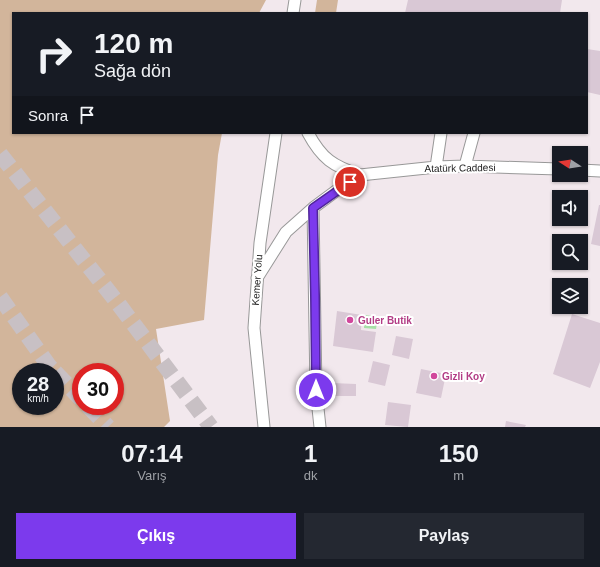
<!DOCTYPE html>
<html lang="tr">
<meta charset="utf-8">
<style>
body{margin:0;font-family:Helvetica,sans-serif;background:#242831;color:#f1f3f6;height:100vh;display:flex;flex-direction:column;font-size:15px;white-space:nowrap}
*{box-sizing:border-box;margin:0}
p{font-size:13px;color:#9ea1a6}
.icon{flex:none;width:22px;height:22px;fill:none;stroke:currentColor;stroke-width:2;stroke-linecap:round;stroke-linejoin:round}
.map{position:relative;height:427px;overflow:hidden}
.side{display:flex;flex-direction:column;background:#171b24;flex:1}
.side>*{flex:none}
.hud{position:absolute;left:12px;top:12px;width:576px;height:122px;border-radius:0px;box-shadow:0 1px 3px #0004;background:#171b24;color:#f1f3f6;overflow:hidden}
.needle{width:26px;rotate:282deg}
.buttons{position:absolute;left:552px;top:146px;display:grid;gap:8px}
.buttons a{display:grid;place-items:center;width:36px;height:36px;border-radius:0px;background:#171b24;box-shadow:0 1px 3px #0004;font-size:20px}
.speed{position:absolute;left:12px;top:363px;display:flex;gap:8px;font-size:20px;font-weight:700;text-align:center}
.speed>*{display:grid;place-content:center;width:52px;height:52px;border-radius:50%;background:#171b24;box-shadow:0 1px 3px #0004;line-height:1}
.speed small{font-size:10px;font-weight:400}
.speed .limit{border:6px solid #d22;background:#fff;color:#111}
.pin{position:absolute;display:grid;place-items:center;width:34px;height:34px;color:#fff;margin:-17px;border:2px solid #fff;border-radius:50%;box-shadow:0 1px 4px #0007}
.me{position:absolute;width:44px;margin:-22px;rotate:0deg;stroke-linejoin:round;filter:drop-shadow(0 0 3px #0008)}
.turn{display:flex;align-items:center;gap:14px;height:84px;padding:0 16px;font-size:18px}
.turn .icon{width:52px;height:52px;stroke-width:2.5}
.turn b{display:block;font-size:28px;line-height:34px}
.then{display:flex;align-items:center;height:38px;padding:0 16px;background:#0003;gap:8px;font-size:15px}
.eta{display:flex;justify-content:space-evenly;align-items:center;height:68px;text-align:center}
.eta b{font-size:24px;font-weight:600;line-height:28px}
.primary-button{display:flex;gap:8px;margin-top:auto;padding:8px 16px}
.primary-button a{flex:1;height:46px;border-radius:0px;background:#7c3aed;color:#fff;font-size:16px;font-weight:600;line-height:46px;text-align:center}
.primary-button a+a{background:#242831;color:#f1f3f6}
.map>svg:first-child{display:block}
.forest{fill:#d2b59b;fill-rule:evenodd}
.water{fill:#a7e0a7}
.building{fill:#d9c8d5}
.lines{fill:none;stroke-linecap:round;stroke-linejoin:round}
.highway-tunnel{stroke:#c8c0c4;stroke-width:16;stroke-dasharray:16 8;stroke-linecap:butt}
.minor-casing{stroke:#989898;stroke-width:13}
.minor{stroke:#fff;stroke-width:11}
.route-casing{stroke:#51269a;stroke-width:10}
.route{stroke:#7c3aed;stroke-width:7}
.hotel-dot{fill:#d1479c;stroke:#fff;stroke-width:1.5}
.labels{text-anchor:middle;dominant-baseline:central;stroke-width:4;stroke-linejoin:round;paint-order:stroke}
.street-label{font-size:10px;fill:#212121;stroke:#fff}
.hotel-label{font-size:10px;font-weight:bold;fill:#b23c85;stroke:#fff;text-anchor:start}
</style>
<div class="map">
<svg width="600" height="427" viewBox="0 0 600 427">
<rect width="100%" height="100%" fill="#f2e8ed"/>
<path class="forest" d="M0,0h266l-7,13h-246v120h209l-4,22 -14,165 -48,9 14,92 -6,6h-164zM21,372h34v34h-34zM81,372h34v34h-34z
M317,0h21l-2,13h-21z"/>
<path class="water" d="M365,315l13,2 -2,12 -12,-1z"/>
<path class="building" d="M408,0h154l-2,13h-155z
M587,49l13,2v44l-13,-3z
M599,205h1v41l-9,-2z
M337,311l25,4 -1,15 15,2 -3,20 -40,-6z
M572,314l28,9v39l-10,26 -37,-14z
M396,336l17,3 -4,20 -17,-4z
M373,361l17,4 -5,21 -17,-4z
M421,369l25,5 -5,24 -25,-5z
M332,383l24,1v12h-24z
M388,402l23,3 -3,22 -23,-2z
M506,421l20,4 -1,2h-20z"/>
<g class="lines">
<path class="highway-tunnel" d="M0,154l117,148 94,125
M0,297l49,69 6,6
M55,372l26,27
M88,406l20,21"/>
<defs>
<path id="minor" d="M293,13l2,-13
M308,133c14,26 25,33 52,42
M465,166l9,-33
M436,167l5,-34
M581,170l19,1
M313,208l3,182 4,37
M257,278l29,-46 27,-24 27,-20 20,-13 76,-8 29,-1 94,3
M264,427l-10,-99 6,-85 16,-110"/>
</defs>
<use href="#minor" class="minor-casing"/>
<use href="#minor" class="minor"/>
</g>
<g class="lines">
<defs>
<path id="route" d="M316,390l-1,-95 -2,-87 37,-26"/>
</defs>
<use href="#route" class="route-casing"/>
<use href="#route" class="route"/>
</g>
<g class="hotel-dot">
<circle cx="350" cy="320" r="4"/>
<circle cx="434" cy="376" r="4"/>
</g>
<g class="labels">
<g class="street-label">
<text transform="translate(460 168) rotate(-1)">Atatürk Caddesi</text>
<text transform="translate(257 280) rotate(-86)">Kemer Yolu</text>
</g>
<g class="hotel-label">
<text x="358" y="320">Guler Butik</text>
<text x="442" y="376">Gizli Koy</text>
</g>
</g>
</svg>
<div class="buttons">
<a><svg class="needle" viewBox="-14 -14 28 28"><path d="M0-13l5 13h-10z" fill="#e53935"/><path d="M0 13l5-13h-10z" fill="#9ea1a6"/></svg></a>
<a><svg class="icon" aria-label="sound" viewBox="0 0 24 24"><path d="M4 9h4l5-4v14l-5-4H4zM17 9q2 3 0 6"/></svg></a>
<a><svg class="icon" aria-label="search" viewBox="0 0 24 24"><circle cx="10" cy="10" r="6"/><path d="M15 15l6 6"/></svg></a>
<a><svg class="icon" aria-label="layers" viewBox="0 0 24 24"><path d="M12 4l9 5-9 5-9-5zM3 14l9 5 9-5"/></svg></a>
</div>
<div class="speed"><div>28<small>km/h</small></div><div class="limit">30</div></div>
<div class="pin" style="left:350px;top:182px;background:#d93025"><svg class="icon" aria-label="arrive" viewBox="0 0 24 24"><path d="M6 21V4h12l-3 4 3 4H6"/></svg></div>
<svg class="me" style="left:316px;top:390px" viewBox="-20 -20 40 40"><circle r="17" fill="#7c3aed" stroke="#fff" stroke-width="3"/><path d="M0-11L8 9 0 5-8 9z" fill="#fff"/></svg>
<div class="hud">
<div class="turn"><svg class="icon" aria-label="right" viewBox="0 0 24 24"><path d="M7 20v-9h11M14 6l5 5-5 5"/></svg><div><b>120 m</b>Sağa dön</div></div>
<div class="then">Sonra<svg class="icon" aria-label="arrive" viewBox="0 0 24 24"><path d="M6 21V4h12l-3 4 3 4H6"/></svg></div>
</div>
</div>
<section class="side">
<div class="eta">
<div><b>07:14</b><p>Varış</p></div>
<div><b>1</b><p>dk</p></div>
<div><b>150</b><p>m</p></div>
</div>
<div class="primary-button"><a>Çıkış</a><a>Paylaş</a></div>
</section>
